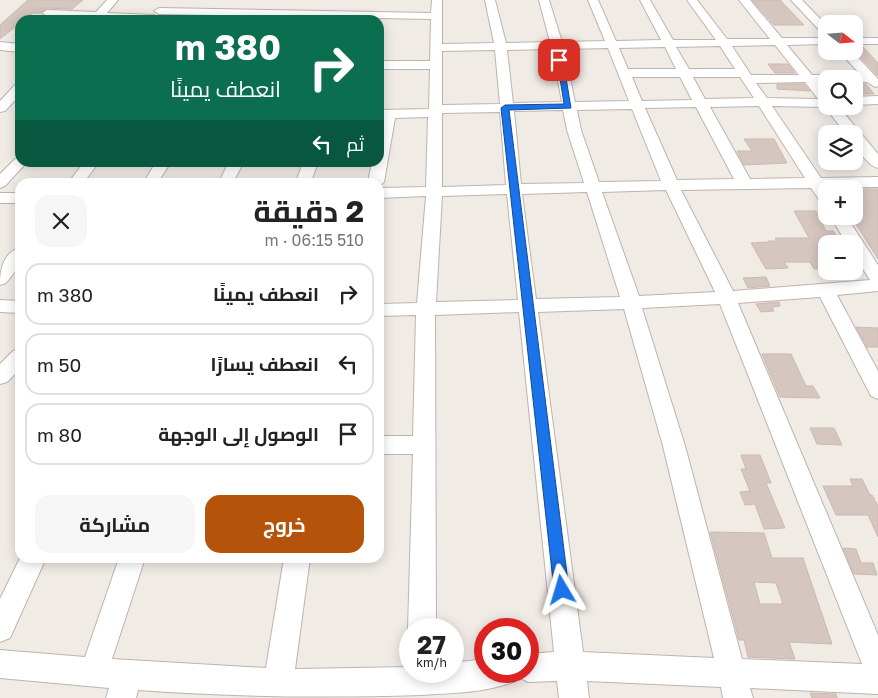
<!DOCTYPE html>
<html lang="ar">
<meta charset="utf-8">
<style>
body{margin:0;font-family:"Golos Text",Cairo,sans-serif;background:#f6f6f6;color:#222;direction:rtl;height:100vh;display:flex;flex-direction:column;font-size:19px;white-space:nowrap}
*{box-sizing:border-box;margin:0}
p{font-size:16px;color:#767676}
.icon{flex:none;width:28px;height:28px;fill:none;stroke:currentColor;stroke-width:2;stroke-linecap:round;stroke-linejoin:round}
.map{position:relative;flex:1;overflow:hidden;direction:ltr}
.details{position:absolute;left:15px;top:178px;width:369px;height:385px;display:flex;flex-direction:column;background:#fff;border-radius:15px;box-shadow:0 2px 12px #0003;direction:rtl}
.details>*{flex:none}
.banner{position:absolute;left:15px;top:15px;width:369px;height:152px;border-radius:15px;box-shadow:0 2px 12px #0003;direction:rtl;background:#0b6e4f;color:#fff;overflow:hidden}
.needle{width:32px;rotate:107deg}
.controls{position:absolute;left:818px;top:15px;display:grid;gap:10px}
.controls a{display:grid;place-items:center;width:45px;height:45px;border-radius:10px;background:#fff;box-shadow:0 2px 12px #0003;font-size:25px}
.speed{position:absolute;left:399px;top:618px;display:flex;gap:10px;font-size:25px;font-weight:700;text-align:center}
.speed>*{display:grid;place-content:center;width:65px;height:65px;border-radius:50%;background:#fff;box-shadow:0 2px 12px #0003;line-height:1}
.speed small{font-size:12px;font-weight:400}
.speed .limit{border:8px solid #d22;background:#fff;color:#111}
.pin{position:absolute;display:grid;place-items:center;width:42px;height:42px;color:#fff;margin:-21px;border-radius:10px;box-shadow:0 2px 8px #0006}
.me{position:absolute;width:55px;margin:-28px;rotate:353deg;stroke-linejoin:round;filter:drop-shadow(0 0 4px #0008)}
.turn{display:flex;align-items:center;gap:18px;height:105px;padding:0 20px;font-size:22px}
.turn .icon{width:65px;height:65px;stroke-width:2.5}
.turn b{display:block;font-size:35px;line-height:42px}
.then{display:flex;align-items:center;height:48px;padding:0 20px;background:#0003;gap:10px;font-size:19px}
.round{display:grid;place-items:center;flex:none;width:52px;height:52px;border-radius:15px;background:#f6f6f6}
.summary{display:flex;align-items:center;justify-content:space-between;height:85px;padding:0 20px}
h1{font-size:30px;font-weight:700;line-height:38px}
.cta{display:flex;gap:10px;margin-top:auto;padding:10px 20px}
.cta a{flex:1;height:58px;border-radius:15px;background:#b45309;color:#fff;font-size:20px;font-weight:700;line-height:58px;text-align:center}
.cta a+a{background:#f6f6f6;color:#222}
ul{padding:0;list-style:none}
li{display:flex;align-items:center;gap:15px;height:62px;margin:0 10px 8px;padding:0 10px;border:2px solid #e0e0e0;border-radius:15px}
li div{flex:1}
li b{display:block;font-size:19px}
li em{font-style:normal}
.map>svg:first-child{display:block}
.building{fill:#d5c6bf;stroke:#ccb9b0;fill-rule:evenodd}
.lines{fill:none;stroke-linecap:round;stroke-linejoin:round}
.minor-casing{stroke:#bfb3ac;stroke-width:2}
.minor{fill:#fff;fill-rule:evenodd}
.route{fill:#1a73e8;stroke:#114b97}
</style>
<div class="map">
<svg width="878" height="698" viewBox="0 0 878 698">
<rect width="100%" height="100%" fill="#f1ebe6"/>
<path class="building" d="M28,0h55l-11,9 -25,-1 -7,5h-7l-9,7h-4v3l-20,16v-14z
M752,0h28l24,25h-30z
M854,46h8l16,17v13l-24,-26z
M768,64h20l7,9h-20z
M777,84h27l6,7 -33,-2z
M854,84h12l8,10h-20z
M744,139h30l13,24 -43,2 -7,-14h15z
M854,189h24v70l-24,-38z
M794,211h22l10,20h7l9,13h-16v25h-12l-4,-7h-26l4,6 -22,1 -15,-26 18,-1 -1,-1h9l-2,-3h34z
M766,277l4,9 -22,2 -5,-10z
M779,302l1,4 -8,1 2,4 -13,1 -5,-8z
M856,327l22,1v19h-11z
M762,354h29l15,32h7l7,12 -40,-1z
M810,428h24l8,17 -25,-1z
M741,455h19l11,28h-5l19,45 -21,1 -9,-25 -10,1 -5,-13 10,-1 -9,-22h5z
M850,479h12l8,16h2l6,11v31l-10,-22h-32l-13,-29h30z
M710,532l54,1 8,25h31l29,86 -43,-2 6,17 -47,-2 -4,-17h-5zM754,582l22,1 7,21h-23z
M843,548l13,1 5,14h12l4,12 -23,-1z
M810,693l26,1 1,4h-25z"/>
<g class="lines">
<defs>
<path id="minor" d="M107,0h11l-11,13 47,2 5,3 -1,2h-69l1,-2 -43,-2 -5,-3 5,-3 49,2z
M432,0h10v44l52,-1 -9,-43h10l11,43 44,-1 -11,-42h10l13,42 43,-1 -17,-41h10l18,41 45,-1 -21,-40h10l23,40h43l-29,-40h10l30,39h43l-31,-39h11l32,38h44v6l-39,1 25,30 48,-1 -21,-23h13l26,28v7l-3,1 -8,-5h-13v-3h-28v3h-8l8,10v14h12l40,48v14c-12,-3 -24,-23 -24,-34h-8l-21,-27 -53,-1 49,72 57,-1v10h-51l-1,16 -6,-2 -9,-13 -130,2 52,101 137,-11 -16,-25v-11h-7l-17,-28h16l32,49v26l-41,4 41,76v28l-7,-3 -51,-99 -82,6 140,332v59l-128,-6 3,10h-30l-2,-11 -134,-6 2,17h-30l-2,-17 -29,1 -11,-6 -2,5c-27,12 -64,12 -93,14 -96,3 -189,2 -284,-5l-2,8h-30l3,-10 -109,-10v-28l85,7 34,-99h26l-33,101 154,9 18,-110h26l-15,111 115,-2v4h42v-8l33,-4v12h43v-17l26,-2 -35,-340 -84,3 1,314h-26v4l-2,-4 5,-175h-34v-18h34l3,-121 -37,1v-12l38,-1 9,-107 -47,2v-10l47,-1 2,-70 -33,1 -11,64 -5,4v-4h-11l4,-20h7v-31l2,-13h-2v-8l50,-1 1,-40h-51v-8h51l1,-42 -272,-5 -5,-3 5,-3 272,5zM775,45l24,30h-48l-19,-29zM720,46l15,23h-46l-13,-22zM665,47l11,22h-48l-9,-21zM608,48l21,53 -54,1 -11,-53zM552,49l10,53 -49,1 -6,-53zM495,50l5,54 -58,1v-54zM632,77h48l12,23 -50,1zM693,77h47l14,21 -49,1zM805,82l13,17 -51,-1 -11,-15zM759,106l46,72 -55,1 -40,-72zM696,107l38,72 -57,1 -32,-72zM632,109l29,72 -62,1 -18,-52 -4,-20zM563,110l4,20 17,53 -63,1 -7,-73zM500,112l6,73 -64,2v-74zM666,190l49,102 -76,4 -37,-104zM587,192l33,105 -84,2 -14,-105zM507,194l11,106 -82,2 6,-106zM720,304l142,360 -120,-5 -57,-213 -43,-138zM624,309l39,137 51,212 -131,-6 -45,-340z
M791,0h11l24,25v9l-4,-1z
M854,38h24v6h-24z
M0,42l20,2v8l-20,-2z
M20,84v11l-15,16 -5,1v-11l15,-16z
M878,96v8l-24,1v-8z
M20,158v4h7l-22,24 -5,2v-14l15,-15z
M84,162h15l-15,20h-15z
M156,162h15l-13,20h-14z
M229,162h15l-11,20h-14z
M303,162h15l-7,20h-15z
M0,193h20v10h-20z
M20,248v17l-14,18 -6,2c0,-15 3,-33 20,-37z
M0,300l20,1v12l-20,-1z
M20,349v20l-13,13 -7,2v-20l13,-13z
M20,558h26l-36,80 -10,4v-43z"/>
</defs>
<use href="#minor" class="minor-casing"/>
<use href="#minor" class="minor"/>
</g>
<path class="route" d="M557,59l6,1 8,48 -62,2 60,480 -2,5 -5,2 -6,-2 -2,-5 -53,-482 4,-3 59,-1z"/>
</svg>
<div class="controls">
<a><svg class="needle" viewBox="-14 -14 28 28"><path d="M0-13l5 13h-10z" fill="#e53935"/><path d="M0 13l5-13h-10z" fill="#767676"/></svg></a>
<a><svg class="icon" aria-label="search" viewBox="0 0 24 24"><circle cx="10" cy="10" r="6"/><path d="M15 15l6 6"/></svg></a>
<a><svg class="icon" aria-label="layers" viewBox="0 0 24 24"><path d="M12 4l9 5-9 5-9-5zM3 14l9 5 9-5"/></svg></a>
<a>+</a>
<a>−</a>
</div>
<div class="speed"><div>27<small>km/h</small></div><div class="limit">30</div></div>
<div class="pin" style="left:559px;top:60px;background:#d93025"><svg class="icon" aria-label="arrive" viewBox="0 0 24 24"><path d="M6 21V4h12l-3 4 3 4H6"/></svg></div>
<svg class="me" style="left:562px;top:590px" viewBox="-20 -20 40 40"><path d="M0-17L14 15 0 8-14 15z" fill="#1a73e8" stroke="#fff" stroke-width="4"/></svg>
<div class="banner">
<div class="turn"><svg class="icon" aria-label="right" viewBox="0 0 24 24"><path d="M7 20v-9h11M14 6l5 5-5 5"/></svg><div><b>380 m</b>انعطف يمينًا</div></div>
<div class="then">ثم<svg class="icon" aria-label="left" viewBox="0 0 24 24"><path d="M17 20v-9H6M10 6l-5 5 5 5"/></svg></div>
</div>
<section class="details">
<div class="summary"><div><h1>2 دقيقة</h1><p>510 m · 06:15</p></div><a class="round"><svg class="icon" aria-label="close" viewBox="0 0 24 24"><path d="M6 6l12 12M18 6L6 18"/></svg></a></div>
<ul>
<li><svg class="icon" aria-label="right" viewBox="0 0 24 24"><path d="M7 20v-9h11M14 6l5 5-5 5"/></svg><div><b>انعطف يمينًا</b></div><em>380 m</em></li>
<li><svg class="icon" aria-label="left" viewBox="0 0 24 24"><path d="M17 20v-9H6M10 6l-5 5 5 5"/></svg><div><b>انعطف يسارًا</b></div><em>50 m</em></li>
<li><svg class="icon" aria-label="arrive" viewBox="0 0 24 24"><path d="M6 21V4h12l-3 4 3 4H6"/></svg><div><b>الوصول إلى الوجهة</b></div><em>80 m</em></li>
</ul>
<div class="cta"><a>خروج</a><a>مشاركة</a></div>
</section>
</div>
